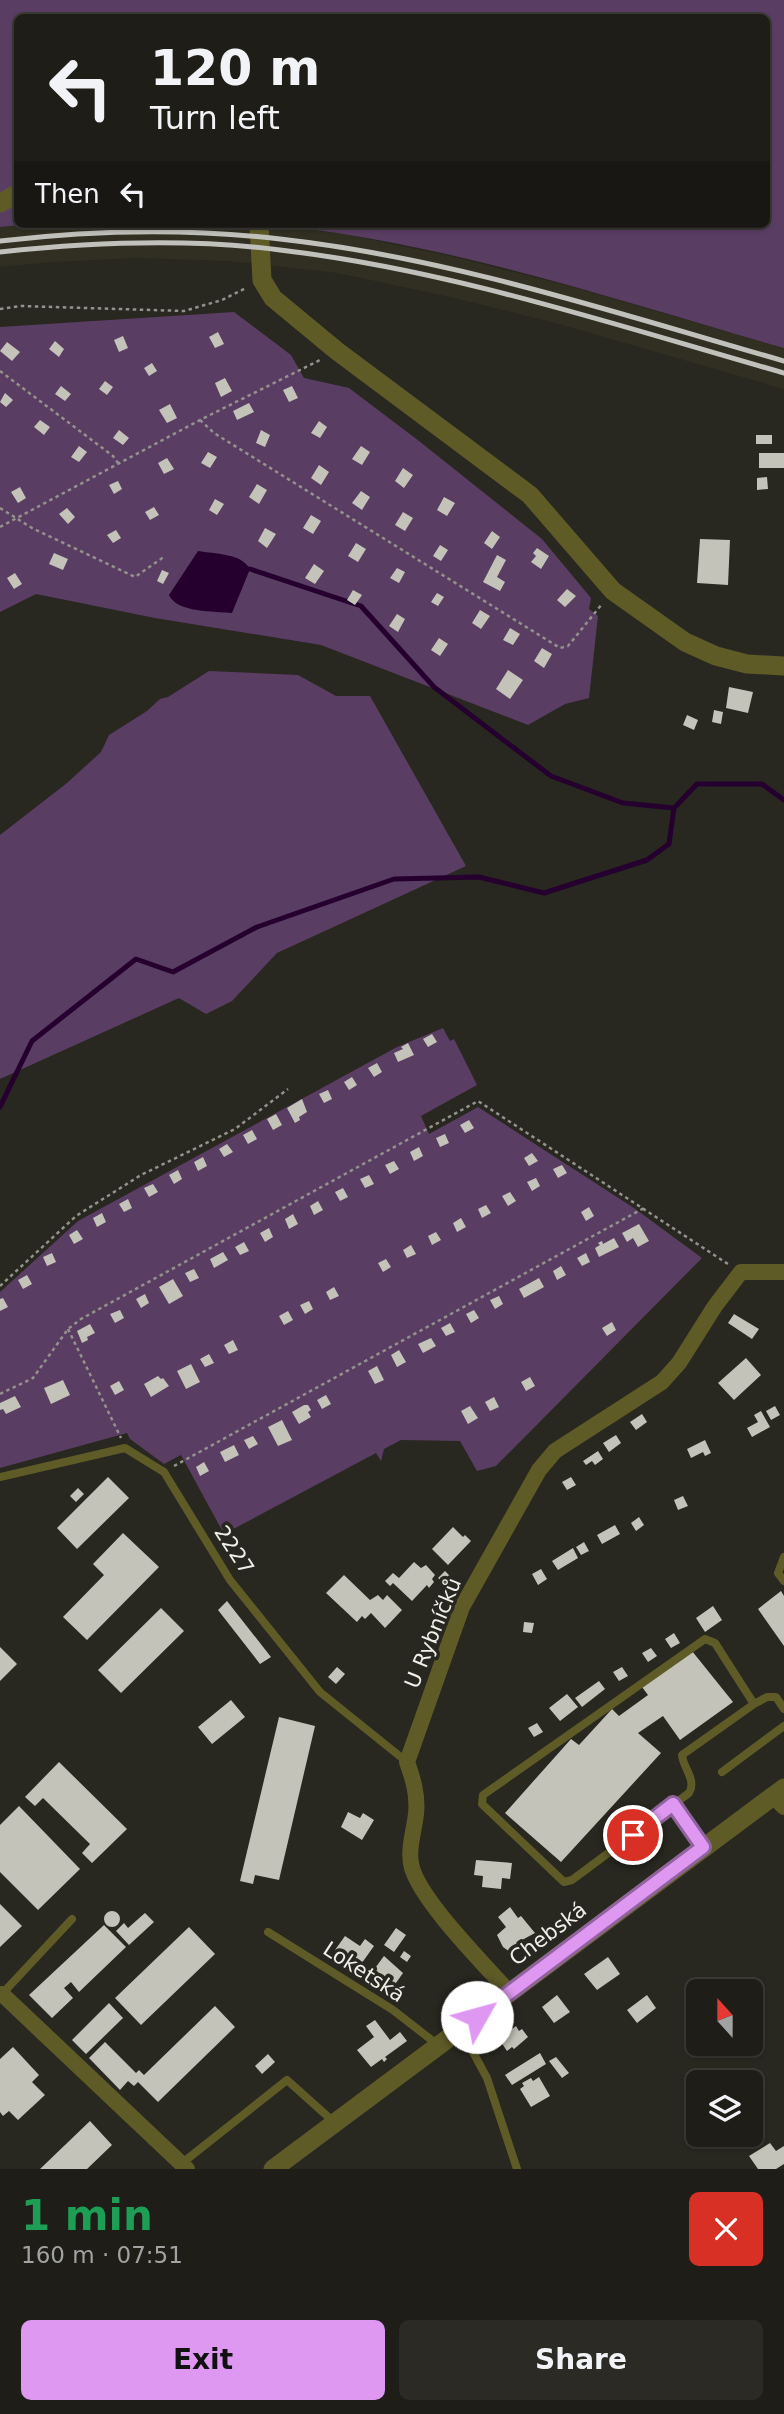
<!DOCTYPE html>
<meta charset="utf-8">
<style>
body{margin:0;font-family:"DejaVu Sans",sans-serif;background:#2b2a25;color:#f1f3f6;height:100vh;display:flex;flex-direction:column;font-size:26px;white-space:nowrap}
*{box-sizing:border-box;margin:0}
p{font-size:23px;color:#a1a2a2}
.icon{flex:none;width:38px;height:38px;fill:none;stroke:currentColor;stroke-width:2;stroke-linecap:round;stroke-linejoin:round}
.map{position:relative;height:2169px;overflow:hidden}
.drawer{display:flex;flex-direction:column;background:#1e1d18;flex:1}
.drawer>*{flex:none}
.hud{position:absolute;left:14px;top:14px;width:756px;height:214px;border-radius:10px;box-shadow:0 2px 5px #0004,0 0 0 2px #3c3b37;background:#1e1d18;color:#f1f3f6;overflow:hidden}
.needle{width:46px;rotate:339deg}
.tools{position:absolute;left:686px;top:1979px;display:grid;gap:14px}
.tools a{display:grid;place-items:center;width:77px;height:77px;border-radius:10px;background:#1e1d18;box-shadow:0 2px 5px #0004,0 0 0 2px #3c3b37;font-size:35px}
.pin{position:absolute;display:grid;place-items:center;width:60px;height:60px;color:#fff;margin:-30px;border:4px solid #fff;border-radius:50%;box-shadow:0 2px 7px #0007}
.me{position:absolute;width:77px;margin:-38px;rotate:52deg;stroke-linejoin:round;filter:drop-shadow(0 0 5px #0008)}
.turn{display:flex;align-items:center;gap:24px;height:147px;padding:0 21px;font-size:32px}
.turn .icon{width:91px;height:91px;stroke-width:2.5}
.turn b{display:block;font-size:49px;line-height:60px}
.then{display:flex;align-items:center;height:66px;padding:0 21px;background:#0003;gap:14px;font-size:26px}
.round{display:grid;place-items:center;flex:none;width:74px;height:74px;border-radius:10px;background:#2b2a25}
.summary{display:flex;align-items:center;justify-content:space-between;height:119px;padding:0 21px}
h1{font-size:42px;font-weight:700;line-height:52px;color:#1e9e55}
.primary-button{display:flex;gap:14px;margin-top:auto;padding:14px 21px}
.primary-button a{flex:1;height:80px;border-radius:10px;background:#de98f2;color:#111;font-size:28px;font-weight:700;line-height:80px;text-align:center}
.primary-button a+a{background:#2b2a25;color:#f1f3f6}
.map>svg:first-child{display:block}
.built{fill:#302f21}
.green{fill:#5a3d63}
.water{fill:#25002f}
.lines{fill:none;stroke-linecap:round;stroke-linejoin:round}
.stream{stroke:#25002f;stroke-width:5}
.building{fill:#c3c3b9}
.path{stroke:#93928c;stroke-width:2.5;stroke-dasharray:3.5 3.5;stroke-linecap:butt}
.service{stroke:#5f5b27;stroke-width:8}
.minor{stroke:#5f5b27;stroke-width:16}
.tertiary{stroke:#5f5b27;stroke-width:19}
.rail{stroke:#c1c1bb;stroke-width:5}
.route-casing{stroke:#90639d;stroke-width:18}
.route{stroke:#de98f2;stroke-width:12}
.labels{text-anchor:middle;dominant-baseline:central;stroke-width:7;stroke-linejoin:round;paint-order:stroke}
.street-label{font-size:21px;fill:#f0f0eb;stroke:#282720}
</style>
<div class="map">
<svg width="784" height="2169" viewBox="0 0 784 2169">
<rect width="100%" height="100%" fill="#282720"/>
<path class="built" d="M30,224h233l81,10 115,24 110,28 215,62v41l-225,-65 -109,-27 -113,-24 -109,-12 -92,-3 -83,4 -53,5v-40z"/>
<path class="green" d="M0,0h784v348c-171,-49 -343,-108 -521,-124h503v-206h-748v206h12l-30,3z
M234,312l57,43 13,23 45,10 70,53 123,98 49,59 -2,11 9,7 -9,82 -24,6 -37,21 -207,-80 -166,-27 -119,-24 -36,18v-285z
M209,671l89,4 38,21h34l96,170 -189,87 -45,48 -26,13 -27,-16 -179,81v-244l67,-52 34,-31 8,-17 38,-24 13,-12 8,-2z
M443,1028l7,13 4,-2 23,46 -56,31 8,18 49,-27 156,101 68,50 -206,208 -19,5 -17,-30 -59,-1 -17,9 -3,12 -5,-8 -152,81 -43,-79 -17,9 -34,-25 -3,-6 -127,35v-176l78,-71 319,-174z"/>
<path class="water" d="M198,551c17,3 43,2 52,18l-18,44c-18,-2 -55,0 -63,-18z"/>
<g class="lines">
<path class="stream" d="M250,569l111,37 73,81 117,89 72,27 51,5
M0,1107l32,-66 104,-82 37,13 84,-45 137,-48 85,-2 65,16 103,-33 22,-16 5,-36 23,-24h65l22,16"/>
</g>
<path class="building" d="M218,332l6,12 -9,4 -6,-11z
M123,336l5,12 -9,4 -5,-12z
M55,341l9,8 -5,8 -10,-8z
M7,342l13,10 -8,9 -12,-10z
M152,363l5,8 -8,5 -5,-8z
M225,378l7,13 -11,6 -6,-14z
M105,381l8,6 -6,8 -8,-6z
M61,386l10,8 -6,7 -10,-7z
M292,386l6,12 -9,4 -6,-12z
M5,393l8,7 -7,7 -6,-5z
M249,403l5,9 -17,8 -4,-9z
M170,404l7,14 -10,5 -8,-13z
M40,420l10,7 -6,8 -10,-8z
M319,421l8,6 -7,11 -9,-5z
M119,430l10,8 -6,7 -10,-7z
M261,430l9,5 -5,12 -9,-4z
M756,435h16v9h-16z
M79,446l8,6 -8,10 -8,-5z
M361,446l9,6 -8,13 -10,-6z
M208,452l9,5 -7,11 -9,-5z
M759,453h25v15h-25z
M167,458l7,11 -10,5 -6,-11z
M319,465l10,7 -8,13 -10,-7z
M403,468l10,7 -9,13 -9,-7z
M767,477l1,12 -11,1v-12z
M118,481l4,8 -8,5 -5,-9z
M257,484l10,6 -8,14 -10,-7z
M20,487l6,11 -8,5 -7,-11z
M361,491l9,6 -8,13 -10,-7z
M444,497l11,6 -8,13 -10,-6z
M215,499l9,5 -7,11 -8,-5z
M154,507l5,8 -9,5 -5,-8z
M67,508l8,9 -7,7 -9,-10z
M403,512l10,6 -8,13 -10,-6z
M311,515l10,6 -8,13 -10,-6z
M265,528l11,6 -9,14 -9,-7z
M116,530l5,8 -8,5 -6,-8z
M492,531l8,6 -8,12 -8,-6z
M700,539l30,1 -2,45 -31,-2z
M356,543l10,6 -8,13 -10,-6z
M440,545l8,5 -7,11 -8,-5z
M537,548l12,8 -8,13 -10,-7 5,-6 -3,-3z
M54,553l14,6 -5,11 -14,-6z
M497,555l9,5 -9,17 8,5 -5,9 -17,-9z
M314,564l10,7 -9,13 -10,-6z
M397,568l8,4 -6,11 -9,-5z
M162,570l7,3 -6,11 -6,-3z
M15,573l7,11 -8,5 -7,-11z
M567,589l9,7 -11,11 -8,-7z
M353,590l9,5 -7,10 -8,-5z
M437,593l7,4 -6,9 -7,-4z
M480,610l10,6 -9,13 -9,-6z
M397,614l8,5 -7,13 -9,-6z
M510,628l10,6 -7,11 -10,-5z
M439,638l9,6 -8,12 -9,-6z
M542,648l10,6 -8,14 -10,-7z
M508,670l15,10 -13,19 -14,-10z
M729,687l24,5 -5,21 -22,-5z
M714,710l9,2 -2,12 -9,-2z
M687,715l11,5 -4,10 -11,-5z
M432,1034l5,8 -9,5 -5,-8z
M408,1043l6,12 -16,7 -4,-9 9,-4 -2,-2z
M377,1063l5,9 -8,5 -6,-9z
M352,1077l5,8 -8,5 -5,-8z
M328,1090l4,9 -8,4 -5,-9z
M302,1099l5,13 -8,5 1,3 -5,3 -8,-15z
M276,1114l6,11 -9,5 -6,-11z
M469,1120l5,8 -9,5 -5,-8z
M252,1130l5,9 -9,5 -5,-9z
M445,1134l4,9 -9,4 -4,-9z
M227,1144l6,8 -9,5 -5,-8z
M419,1147l4,9 -9,5 -4,-9z
M532,1153l6,8 -9,5 -5,-8z
M203,1157l4,9 -9,5 -4,-9z
M394,1161l5,8 -9,5 -5,-9z
M562,1165l5,8 -9,5 -5,-9z
M178,1170l4,9 -8,5 -5,-9z
M369,1175l5,9 -9,4 -5,-9z
M536,1178l4,8 -8,5 -5,-9z
M153,1184l5,8 -9,5 -5,-9z
M343,1188l5,9 -8,4 -5,-9z
M510,1192l6,9 -8,5 -6,-10z
M128,1199l4,9 -8,4 -5,-8z
M318,1201l5,9 -9,5 -4,-9z
M486,1205l5,8 -9,5 -4,-9z
M589,1207l5,9 -8,5 -5,-9z
M102,1213l4,9 -9,5 -4,-9z
M293,1214l5,10 -9,5 -4,-10z
M461,1218l5,9 -9,5 -4,-9z
M639,1224l10,17 -11,6 -5,-9 -6,4 -5,-9z
M269,1228l4,9 -8,5 -5,-9z
M77,1230l6,9 -9,5 -5,-9z
M436,1232l5,8 -9,5 -4,-9z
M614,1238l5,9 -20,10 -4,-9 5,-3 -2,-2 4,-2 1,3z
M244,1242l5,9 -9,4 -5,-8z
M411,1245l5,9 -9,4 -4,-8z
M223,1252l5,8 -14,8 -4,-9z
M52,1253l4,9 -9,4 -4,-9z
M586,1253l4,9 -8,4 -5,-8z
M386,1259l5,8 -8,5 -5,-9z
M561,1266l5,9 -9,5 -4,-9z
M194,1269l5,9 -9,4 -5,-9z
M27,1275l5,9 -9,5 -5,-9z
M539,1278l5,9 -20,11 -5,-9z
M173,1279l10,17 -14,8 -10,-17z
M334,1287l5,9 -9,4 -4,-8z
M145,1294l4,9 -8,5 -5,-9z
M499,1296l4,8 -8,5 -5,-9z
M3,1298l5,9 -8,4v-12z
M309,1301l4,8 -8,5 -5,-9z
M120,1310l4,8 -9,5 -5,-9z
M474,1310l5,8 -8,5 -5,-9z
M288,1311l5,9 -9,5 -5,-9z
M734,1314l25,15 -7,10 -24,-16z
M612,1322l4,8 -9,6 -5,-8z
M450,1323l5,9 -9,4 -5,-8z
M90,1324l5,9 -8,4 1,3 -6,3 -5,-12z
M431,1338l5,8 -13,7 -5,-9z
M233,1340l5,10 -9,4 -5,-9z
M399,1350l7,12 -9,5 -6,-12z
M209,1354l5,9 -9,4 -5,-8z
M746,1358l15,17 -27,25 -16,-17z
M191,1364l9,18 -14,7 -9,-18z
M377,1366l7,14 -9,4 -7,-13z
M158,1376l3,3 2,-1 6,8 -18,11 -7,-13z
M530,1377l5,9 -9,5 -5,-9z
M63,1380l7,15 -19,9 -7,-16z
M119,1381l5,9 -9,5 -5,-9z
M326,1395l5,9 -9,5 -5,-9z
M15,1396l6,11 -15,7 -3,-5 -3,1v-7z
M494,1397l5,10 -9,4 -5,-9z
M304,1405h4l3,5 -3,2 3,5 -12,7 -7,-12z
M470,1406l8,12 -10,6 -7,-13z
M775,1406l5,9 -9,5 -5,-9z
M761,1411l9,16 -18,10 -5,-9 11,-6 -4,-7z
M642,1414l5,8 -11,8 -6,-8z
M282,1420l10,20 -14,6 -10,-19z
M616,1435l5,8 -12,9 -6,-9z
M253,1436l5,8 -9,5 -5,-9z
M705,1440l6,13 -6,3 -2,-4 -12,6 -4,-9z
M234,1445l5,10 -14,7 -5,-10z
M598,1451l5,8 -8,6 -3,-4 -6,4 -3,-4z
M204,1462l5,9 -9,5 -4,-9z
M108,1477l21,21 -52,51 -20,-21z
M571,1477l5,8 -9,5 -5,-8z
M78,1488l6,6 -8,8 -6,-6z
M683,1496l5,10 -10,4 -4,-10z
M639,1517l5,8 -8,6 -5,-8z
M615,1525l5,9 -18,10 -5,-9z
M453,1527l10,10 2,-2 6,6 -23,24 -16,-16z
M123,1533l36,34 -72,73 -24,-23 41,-42 -11,-11z
M584,1542l5,9 -8,4 -5,-8z
M573,1548l5,10 -20,12 -6,-9z
M414,1562l7,6 5,-3 9,10 -3,4 2,3 -5,6 -2,-3 -15,16 -19,-18 -3,3 -5,-5 8,-8 6,5z
M541,1569l6,10 -9,6 -6,-11z
M445,1571l13,13 -6,7 -14,-13z
M344,1575l26,25 8,-5 5,5 4,-5 15,15 -17,18 -14,-15 -6,6 -3,-3 -5,6 -31,-29z
M781,1591l3,5v50l-26,-37z
M227,1601l44,56 -11,7 -42,-54z
M713,1606l9,14 -17,12 -9,-14z
M161,1608l23,23 -63,62 -23,-23z
M524,1622l10,1 -2,10 -9,-1z
M674,1633l6,10 -9,5 -6,-9z
M0,1647l17,17 -17,17z
M651,1648l6,8 -9,6 -6,-9z
M692,1651l41,51 -53,38 -17,-24 -25,17 23,20 -100,109 -56,-49 66,-74 8,6 33,-36 7,7 29,-21 -6,-8z
M337,1667l8,7 -9,10 -8,-7z
M622,1667l6,9 -9,5 -6,-9z
M599,1681l6,8 -23,18 -7,-9z
M567,1694l11,13 -18,14 -11,-13z
M231,1700l14,17 -33,27 -14,-17z
M279,1717l36,9 -36,154 -24,-5 -2,9 -13,-3z
M537,1723l6,9 -9,5 -6,-9z
M59,1762l68,67 -35,34 -10,-10 8,-9 -47,-46 -8,8 -10,-9z
M19,1806l61,63 -42,41 -38,-38v-47z
M348,1812l12,6 3,-5 11,7 -12,20 -21,-13z
M476,1860l36,3 -2,16 -8,-1 -1,11 -19,-2 1,-11 -9,-1z
M0,1904l22,22 -22,21z
M510,1907l8,11 3,-2 14,17 -13,7 1,5 -13,7 -7,-5 -6,-12 9,-8 -8,-10z
M104 1919a8 8 0 1 1 16 0a8 8 0 1 1-16 0Z
M145,1913l9,9 -25,23 -13,-14 8,-8 4,5z
M104,1925l22,22 -47,45 -8,-10 -7,6 9,10 -21,20 -23,-23z
M189,1927l26,27 -74,71 -26,-27z
M396,1928l10,7 -12,17 -10,-7z
M345,1936l15,10 5,-7 9,7 -15,21 -24,-17z
M404,1951l7,5 -4,6 -7,-5z
M384,1956l19,17 -12,17 -10,-7 -2,4 -12,-8z
M608,1957l12,17 -23,16 -13,-16z
M557,1995l13,17 -16,11 -12,-16z
M647,1995l9,13 -19,15 -10,-13z
M109,2003l14,15 -37,36 -14,-14z
M215,2006l20,21 -77,75 -20,-20 -4,4 -6,-5 -8,9 -31,-32 16,-16 31,31 3,-3 5,5z
M375,2020l15,20 10,-8 7,9 -22,16 2,2 -3,3 -2,-3 -11,8 -14,-17 17,-13 -8,-11z
M516,2026l3,5 3,-2 6,8 -14,12 -2,-2 -5,4 -8,-12z
M13,2047l26,28 -7,7 13,13 -27,25 -9,-9 -6,5 -3,-4v-53z
M540,2053l6,11 -34,21 -7,-10z
M268,2054l7,8 -13,12 -7,-8z
M556,2057l13,16 -7,5 -13,-17z
M539,2077l11,19 -19,11 -11,-18 4,-3 -2,-3 9,-5 2,3z
M90,2121l22,24 -25,24h-47z
M770,2143l6,8 8,-5v18l-8,5h-18l-9,-13z"/>
<g class="lines">
<path class="path" d="M0,309l21,-3 163,5 38,-11 24,-12
M0,371l113,85 5,7
M200,420l14,13 346,215 8,-2 34,-42
M0,508l32,20 103,49 30,-21
M0,527l200,-107 120,-60
M0,1286l76,-70 65,-41 94,-46 53,-40
M68,1329l53,109
M0,1394l33,-16 35,-49 13,-10 397,-218 250,163
M174,1466l470,-258"/>
<path class="service" d="M0,1477l125,-29 39,24 66,108 90,112 87,70
M784,1557l-6,16 6,8
M705,1639l10,4 39,61 -72,51c1,13 15,25 7,38l-117,87 -8,2 -82,-78 1,-9z
M754,1704l13,-7h9l8,12
M722,1772l62,-46
M673,1804l30,43
M268,1932l125,78 45,35
M2,1994l70,-75
M461,2030l26,48 30,91
M181,2164l106,-84 48,43"/>
<path class="minor" d="M773,1796l11,11
M509,1992c-25,-28 -87,-90 -97,-124 -5,-17 2,-36 4,-54 2,-19 -3,-35 -9,-52l55,-155 77,-137 16,-19 107,-69 17,-19 36,-57 26,-34h43
M2,1994l185,175"/>
<path class="tertiary" d="M0,203l18,-10
M259,224l3,56 11,18 64,53 193,144 83,96 72,51 31,14 31,8 37,2
M273,2169l511,-381"/>
<path class="rail" d="M0,241c93,-11 187,-13 280,-2 172,19 339,75 504,122
M0,252c93,-10 187,-14 280,-2 172,20 338,76 504,123"/>
</g>
<g class="lines">
<defs>
<path id="route" d="M477,2017l226,-170 -30,-43 -40,31"/>
</defs>
<use href="#route" class="route-casing"/>
<use href="#route" class="route"/>
</g>
<g class="labels">
<g class="street-label">
<text transform="translate(234 1550) rotate(57)">2227</text>
<text transform="translate(433 1633) rotate(-68)">U Rybníčků</text>
<text transform="translate(548 1934) rotate(-37)">Chebská</text>
<text transform="translate(364 1972) rotate(33)">Loketská</text>
</g>
</g>
</svg>
<div class="tools">
<a><svg class="needle" viewBox="-14 -14 28 28"><path d="M0-13l5 13h-10z" fill="#e53935"/><path d="M0 13l5-13h-10z" fill="#a1a2a2"/></svg></a>
<a><svg class="icon" aria-label="layers" viewBox="0 0 24 24"><path d="M12 4l9 5-9 5-9-5zM3 14l9 5 9-5"/></svg></a>
</div>
<div class="pin" style="left:633px;top:1835px;background:#d93025"><svg class="icon" aria-label="arrive" viewBox="0 0 24 24"><path d="M6 21V4h12l-3 4 3 4H6"/></svg></div>
<svg class="me" style="left:477px;top:2017px" viewBox="-20 -20 40 40"><circle r="19" fill="#fff"/><path d="M0-13L10 11 0 6-10 11z" fill="#de98f2"/></svg>
<div class="hud">
<div class="turn"><svg class="icon" aria-label="left" viewBox="0 0 24 24"><path d="M17 20v-9H6M10 6l-5 5 5 5"/></svg><div><b>120 m</b>Turn left</div></div>
<div class="then">Then<svg class="icon" aria-label="left" viewBox="0 0 24 24"><path d="M17 20v-9H6M10 6l-5 5 5 5"/></svg></div>
</div>
</div>
<section class="drawer">
<div class="summary"><div><h1>1 min</h1><p>160 m · 07:51</p></div><a class="round" style="background:#d93025;color:#fff"><svg class="icon" aria-label="close" viewBox="0 0 24 24"><path d="M6 6l12 12M18 6L6 18"/></svg></a></div>
<div class="primary-button"><a>Exit</a><a>Share</a></div>
</section>
